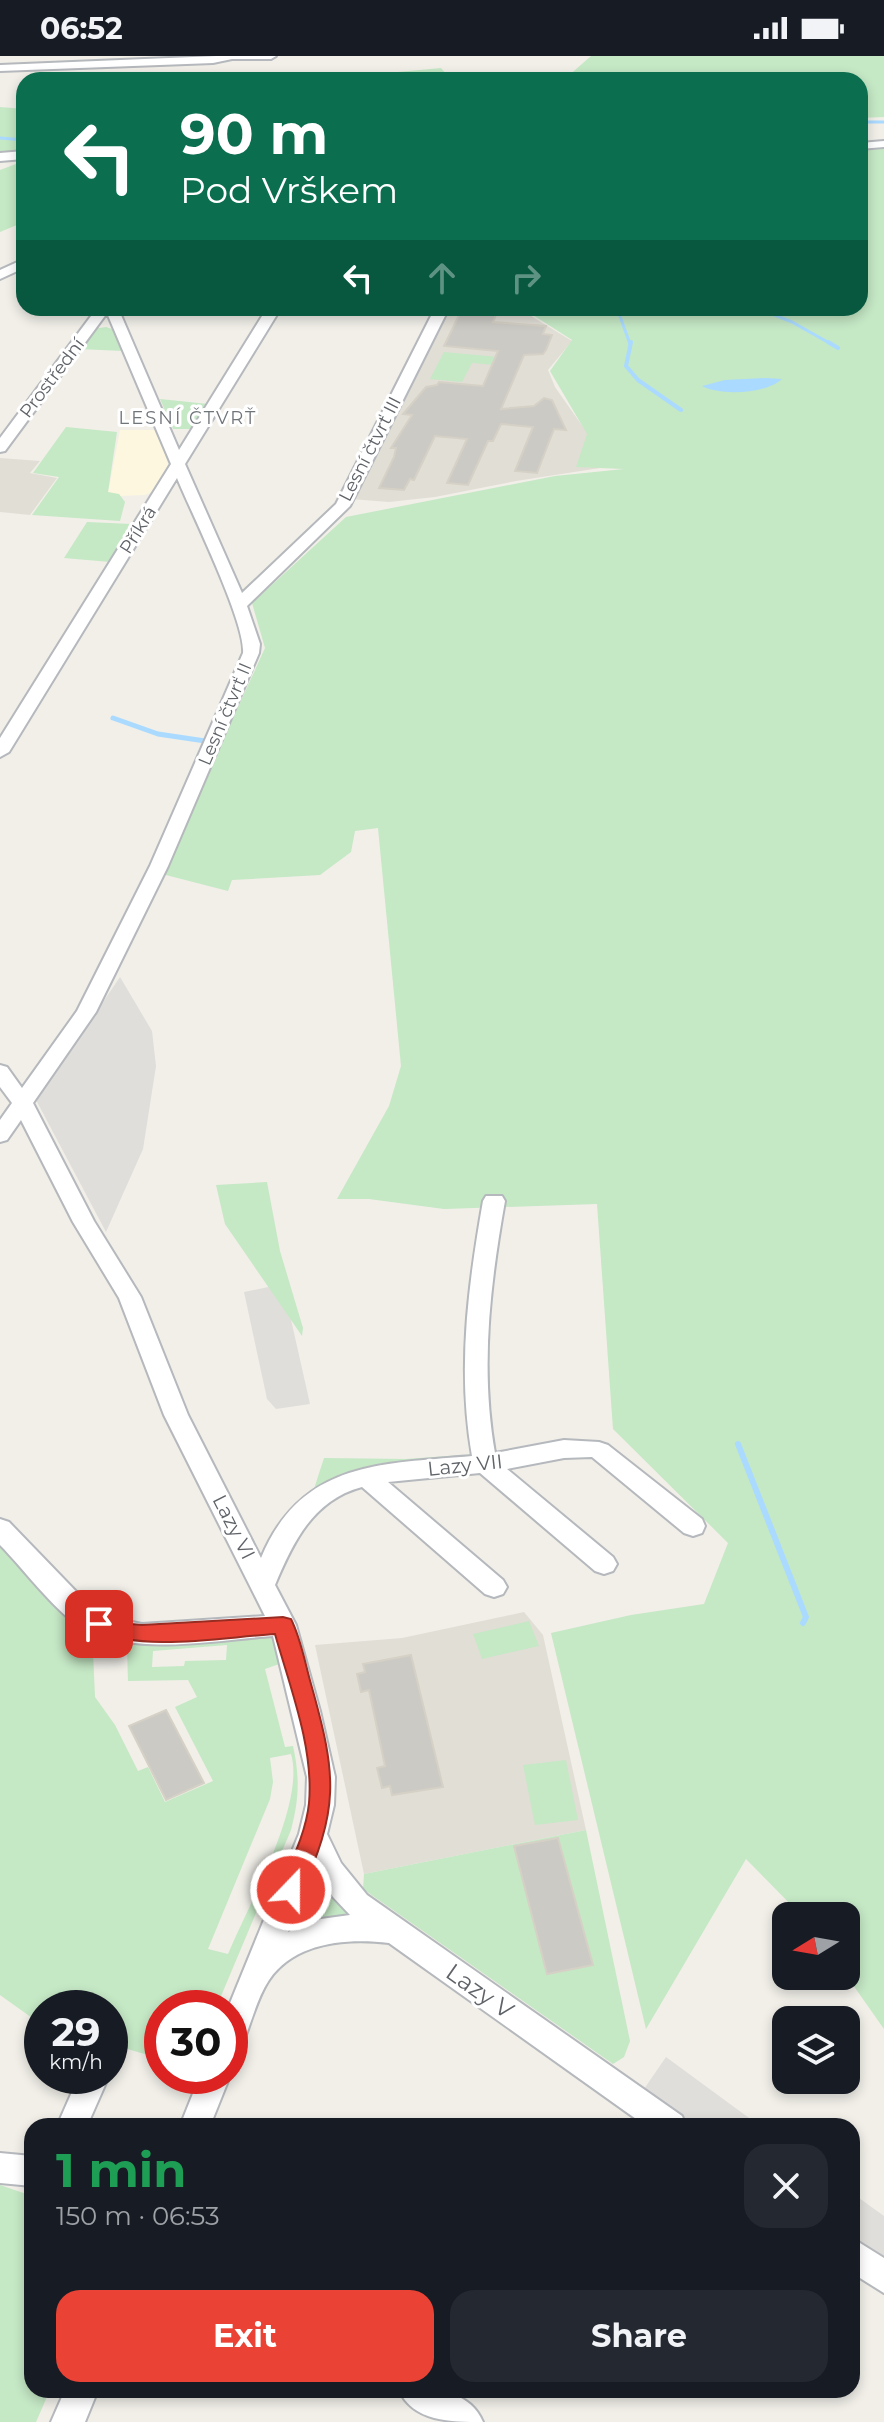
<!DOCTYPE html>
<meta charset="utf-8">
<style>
body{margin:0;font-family:Montserrat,sans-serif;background:#242831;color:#f1f3f6;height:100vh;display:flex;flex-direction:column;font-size:30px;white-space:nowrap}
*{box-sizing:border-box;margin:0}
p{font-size:26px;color:#9ea1a6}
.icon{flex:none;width:44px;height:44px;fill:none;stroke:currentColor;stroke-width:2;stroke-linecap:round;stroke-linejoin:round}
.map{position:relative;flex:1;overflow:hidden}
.side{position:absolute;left:24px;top:2062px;width:836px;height:280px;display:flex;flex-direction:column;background:#171b24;border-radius:24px;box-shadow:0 4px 12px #0003}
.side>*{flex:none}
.guide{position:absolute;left:16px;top:16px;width:852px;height:244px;border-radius:24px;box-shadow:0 4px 12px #0003;background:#0b6e4f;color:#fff;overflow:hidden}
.needle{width:52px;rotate:259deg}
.fabs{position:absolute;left:772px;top:1846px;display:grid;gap:16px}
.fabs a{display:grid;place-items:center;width:88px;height:88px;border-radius:16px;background:#171b24;box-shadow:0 4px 12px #0003;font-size:40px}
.speed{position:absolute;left:24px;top:1934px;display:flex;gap:16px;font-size:40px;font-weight:700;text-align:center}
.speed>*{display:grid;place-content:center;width:104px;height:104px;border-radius:50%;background:#171b24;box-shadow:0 4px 12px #0003;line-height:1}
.speed small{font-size:20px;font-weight:400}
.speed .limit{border:12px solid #d22;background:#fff;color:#111}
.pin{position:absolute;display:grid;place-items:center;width:68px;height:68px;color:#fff;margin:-34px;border-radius:16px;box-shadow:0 4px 12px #0006}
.me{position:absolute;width:88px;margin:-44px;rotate:22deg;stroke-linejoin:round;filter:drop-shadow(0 0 6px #0008)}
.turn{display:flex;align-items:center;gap:28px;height:168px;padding:0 32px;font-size:36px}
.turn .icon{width:104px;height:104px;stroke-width:2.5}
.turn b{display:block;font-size:56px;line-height:68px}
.lanes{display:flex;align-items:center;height:76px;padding:0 32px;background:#0003;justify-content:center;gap:40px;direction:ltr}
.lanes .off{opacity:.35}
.round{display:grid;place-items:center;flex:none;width:84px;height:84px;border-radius:24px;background:#242831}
.summary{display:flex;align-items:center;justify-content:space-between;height:136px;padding:0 32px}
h1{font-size:48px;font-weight:700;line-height:60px;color:#1e9e55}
.action{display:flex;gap:16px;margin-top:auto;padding:16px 32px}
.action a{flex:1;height:92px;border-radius:24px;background:#ea4335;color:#fff;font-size:32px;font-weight:700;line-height:92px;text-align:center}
.action a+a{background:#242831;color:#f1f3f6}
.status{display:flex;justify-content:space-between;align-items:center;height:56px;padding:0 40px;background:#171b24;direction:ltr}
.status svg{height:22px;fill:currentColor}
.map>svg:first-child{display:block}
.commercial{fill:#fef7e0}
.industrial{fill:#e0deda}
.education{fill:#e1ded6}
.green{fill:#c5e8c5;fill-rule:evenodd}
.water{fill:#aadaff}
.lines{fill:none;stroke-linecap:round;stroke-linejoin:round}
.stream-far3{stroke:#aadaff;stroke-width:3}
.stream-far2{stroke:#aadaff;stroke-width:4}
.stream-far1{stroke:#aadaff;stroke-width:5}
.stream{stroke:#aadaff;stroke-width:6}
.building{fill:#cccac5;stroke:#d6d1c6;stroke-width:2}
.minor-casing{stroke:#b5b8bc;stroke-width:4}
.minor{fill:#fff;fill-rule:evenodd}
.route{fill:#ea4335;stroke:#982c22;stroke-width:2}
.labels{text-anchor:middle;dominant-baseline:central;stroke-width:6;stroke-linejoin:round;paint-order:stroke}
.far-street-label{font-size:18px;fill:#5f6368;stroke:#fff}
.far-neighbourhood-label{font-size:18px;letter-spacing:2px;fill:#70757a;stroke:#fff}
.street-label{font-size:20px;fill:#5f6368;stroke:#fff}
.near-street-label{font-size:24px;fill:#5f6368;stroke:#fff}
</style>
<div class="status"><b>06:52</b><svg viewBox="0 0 49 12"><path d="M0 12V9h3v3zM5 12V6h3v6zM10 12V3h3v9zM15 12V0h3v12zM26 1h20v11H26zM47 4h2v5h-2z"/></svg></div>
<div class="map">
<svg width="884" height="2366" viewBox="0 0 884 2366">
<rect width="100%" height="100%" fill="#f1efe8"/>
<path class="commercial" d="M120,374h38l10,34 -9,25 -14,6 -26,1 -11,-3z"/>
<path class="industrial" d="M120,921l32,54 4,35 -13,83 -37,83 -70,-132z
M283,1228l27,120 -34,5 -9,-10 -23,-107z
M666,2001l94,69h-64l-52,-37z
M852,2137l32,23v44l-32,-22z"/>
<path class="education" d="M447,252h71l54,33 -24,29 7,17 33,47 51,28 -123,19 -81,16 -46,5 -38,-3z
M0,402l40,3 -10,12 27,5 -27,37 -30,-3z
M524,1556l19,23 43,195 -222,44 -49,-229 87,-7z"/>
<path class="green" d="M591,0h293v61l-24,1v-38h-342l48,-2z
M441,12l10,12h-114l7,-3z
M0,51l24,2v43l-24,1z
M884,93v1880l-38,-54v-59h-44l-56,-57 -100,170 -95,-396 80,-18 73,-11 24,-61 -115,-114 -16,-225 -153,5 -75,-10h-32l52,-93 12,-40 -23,-238 -23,3 -4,21 -31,23 -88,5 -4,11 -66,-17 103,-226 -13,-45 94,-86 209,-41 69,-7 -48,-2 11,-33 -37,-63 22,-31 -50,-32h338v-158z
M24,105v61l-24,10v-62z
M106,271l9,3 9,21 -46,-2 15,-20z
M444,296l54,5 -3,8 -23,-2 -10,19 -32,-3z
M160,343l48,5 -16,25h-19z
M66,371l51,5 -9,60 11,2 6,8 -5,19 -88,-6 27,-38 -26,-4z
M87,466l44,2 1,5 -22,33 -46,-4z
M267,1126l13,69 23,77 -1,8 -77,-112 -9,-39z
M476,1398l-2,2 -161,36 11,-34 82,1z
M0,1485l92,89 3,67 20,28 23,46 10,-4 17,35 48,-21 -38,-74 22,-10 -9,-17 -60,1 -1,-33 -19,-4 -1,-7 160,-1 7,2 8,25 -17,6 20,78 8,-1c7,31 6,54 -2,84l-75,178h-54v51l-52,-15v-36h-68v17l-42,-30zM227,1589l-1,15 -41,1 -1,5 -32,1 1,-16zM291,1698c15,49 -43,152 -63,200l-20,-5 62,-150 3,-17 -3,-24z
M529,1565l10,25 -57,13 -9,-25z
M566,1704l12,60 -43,5 -12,-60z
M586,1774l44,211 -6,16 -11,7 -250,-175 1,-15z
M314,1811l36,46 -39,8 -20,11z
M0,2129l32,11v194h18l-14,32h-36z"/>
<path class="water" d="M766,322l16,1c-16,15 -62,17 -80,7l23,-6z"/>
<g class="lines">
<path class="stream-far3" d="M860,66h24
M0,82l24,2
M617,252l13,36
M757,252l35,14 39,22"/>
<path class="stream-far2" d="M631,286l-5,24 12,14 43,30
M828,286l10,6"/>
<path class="stream-far1" d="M113,662l45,16 54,8"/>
<path class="stream" d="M738,1388l68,173 -3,6"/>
</g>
<path class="building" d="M468,252h31l-6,14 53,4 -3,8 9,1 -6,15 -3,4 -19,1 -23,54 33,-3 10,-8 8,2 14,30 -12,-1 -17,44 -22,-2 18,-44 -32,-3 -8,17h-5l-20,44 -21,-2 20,-44 -32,-3 -21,44 -4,-1 -6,11 -25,-2 15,-31 2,-9h-5l21,-33 -9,-1 23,-27 11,-2 2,-3 44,4 15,-35 -54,-5 16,-33h5z
M411,1599l32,132 -51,8 -2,-9 -8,2 -5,-20 8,-2 -16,-76 -8,2 -4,-18 8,-2 -2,-8z
M166,1654l38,73 -38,17 -37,-74z
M558,1782l35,127 -46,9 -33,-128z"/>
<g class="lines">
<defs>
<path id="minor" d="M217,0h59l-5,3h-39l-19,4 -213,8v-6z
M884,85v6l-24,2v-6z
M24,95v8l-24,2v-8z
M24,203v9l-24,11v-9z
M97,252h21l61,142 88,-142h14l-96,156 57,129 94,-89 99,-196h14l-99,198 -103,100 13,38 -1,9 -91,213 -72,146 -63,91 61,118 47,76 47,118 73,143c40,-97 120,-94 211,-102 -15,-86 -4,-170 11,-255l3,-5h16l3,5c-15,84 -25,167 -10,252l69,-13 35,2 9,3 94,74 3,7 -3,7 -9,3 -9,-3 -92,-76 -28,1 -57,11 106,88 4,7 -4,7 -9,3 -9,-3 -115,-98 -92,9 115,98 4,7 -4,7 -9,3 -9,-3 -123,-107c-49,13 -69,55 -87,98l21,40 24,86 15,66 -1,28 -7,29 14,29 26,32 315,221 4,10h-40l-257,-183c-42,-5 -94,-1 -120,37 -13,19 -19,48 -29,70l-10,4 -2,-46 71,-174 7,-29 1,-28 -34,-141c-60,4 -142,22 -195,-11 -22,-13 -58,-60 -78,-80v-26l9,3 84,87 19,9 30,6 123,-8 -101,-201 -45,-117 -46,-76 -52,-102 -14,20 -7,2v-22l12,-17 -12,-16v-22l7,2 15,21 55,-77 73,-145 93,-213c3,-30 -52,-141 -66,-175l-168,274 -9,5v-19l171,-274 -64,-151 -102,138 -5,1v-14zM314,1811l19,30 17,18 -29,4 -33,13z
M79,2020h30l-22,50h-30z
M200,2020h30l-20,50h-30z
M0,2097l32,3v30l-32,-3z
M852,2182l32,20v35l-32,-20z
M65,2334h33l-13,32h-34z
M399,2334c31,0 69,-3 84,32 -32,0 -70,0 -84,-32z"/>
</defs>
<use href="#minor" class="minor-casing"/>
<use href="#minor" class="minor"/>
</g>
<path class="route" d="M99,1560l21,7 22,2 141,-8 8,2c10,20 14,44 20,65 26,92 29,125 -12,213l-8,3 -8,-3 -4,-7c12,-28 27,-57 30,-87 5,-55 -19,-116 -34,-169 -60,4 -127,18 -184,-4l-3,-6 3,-6z"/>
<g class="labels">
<g class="far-street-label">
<text transform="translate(52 322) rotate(-53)">Prostřední</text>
<text transform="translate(370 393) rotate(-63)">Lesní čtvrť III</text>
<text transform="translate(138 474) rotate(-58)">Příkrá</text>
<text transform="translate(225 658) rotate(-67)">Lesní čtvrť II</text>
</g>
<g class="far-neighbourhood-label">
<text x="188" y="362">LESNÍ ČTVRŤ</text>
</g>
<g class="street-label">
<text transform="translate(465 1409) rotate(-6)">Lazy VII</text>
<text transform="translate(234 1471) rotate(63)">Lazy VI</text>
</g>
<g class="near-street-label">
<text transform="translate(480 1935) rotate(35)">Lazy V</text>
</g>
</g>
</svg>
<div class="fabs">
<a><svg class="needle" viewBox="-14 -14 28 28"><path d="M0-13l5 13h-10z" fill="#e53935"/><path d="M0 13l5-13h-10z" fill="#9ea1a6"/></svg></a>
<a><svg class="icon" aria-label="layers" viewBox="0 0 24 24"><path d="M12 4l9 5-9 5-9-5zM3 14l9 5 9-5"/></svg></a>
</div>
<div class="speed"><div>29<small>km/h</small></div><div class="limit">30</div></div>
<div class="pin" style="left:99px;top:1568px;background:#d93025"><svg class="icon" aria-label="arrive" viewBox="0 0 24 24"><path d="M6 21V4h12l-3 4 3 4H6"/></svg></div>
<svg class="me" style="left:291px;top:1834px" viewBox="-20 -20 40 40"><circle r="17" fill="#ea4335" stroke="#fff" stroke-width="3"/><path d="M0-11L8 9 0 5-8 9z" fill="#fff"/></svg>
<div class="guide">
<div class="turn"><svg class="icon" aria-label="left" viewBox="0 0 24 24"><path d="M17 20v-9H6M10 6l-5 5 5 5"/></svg><div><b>90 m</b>Pod Vrškem</div></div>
<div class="lanes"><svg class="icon" aria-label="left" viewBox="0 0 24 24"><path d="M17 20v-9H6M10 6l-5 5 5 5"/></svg><svg class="icon off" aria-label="ahead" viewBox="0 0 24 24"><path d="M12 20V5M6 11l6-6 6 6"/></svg><svg class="icon off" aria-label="right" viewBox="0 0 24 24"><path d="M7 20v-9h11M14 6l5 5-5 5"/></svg></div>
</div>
<section class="side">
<div class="summary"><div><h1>1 min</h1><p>150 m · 06:53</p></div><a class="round"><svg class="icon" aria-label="close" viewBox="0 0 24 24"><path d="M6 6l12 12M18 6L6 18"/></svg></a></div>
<div class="action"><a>Exit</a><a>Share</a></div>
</section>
</div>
